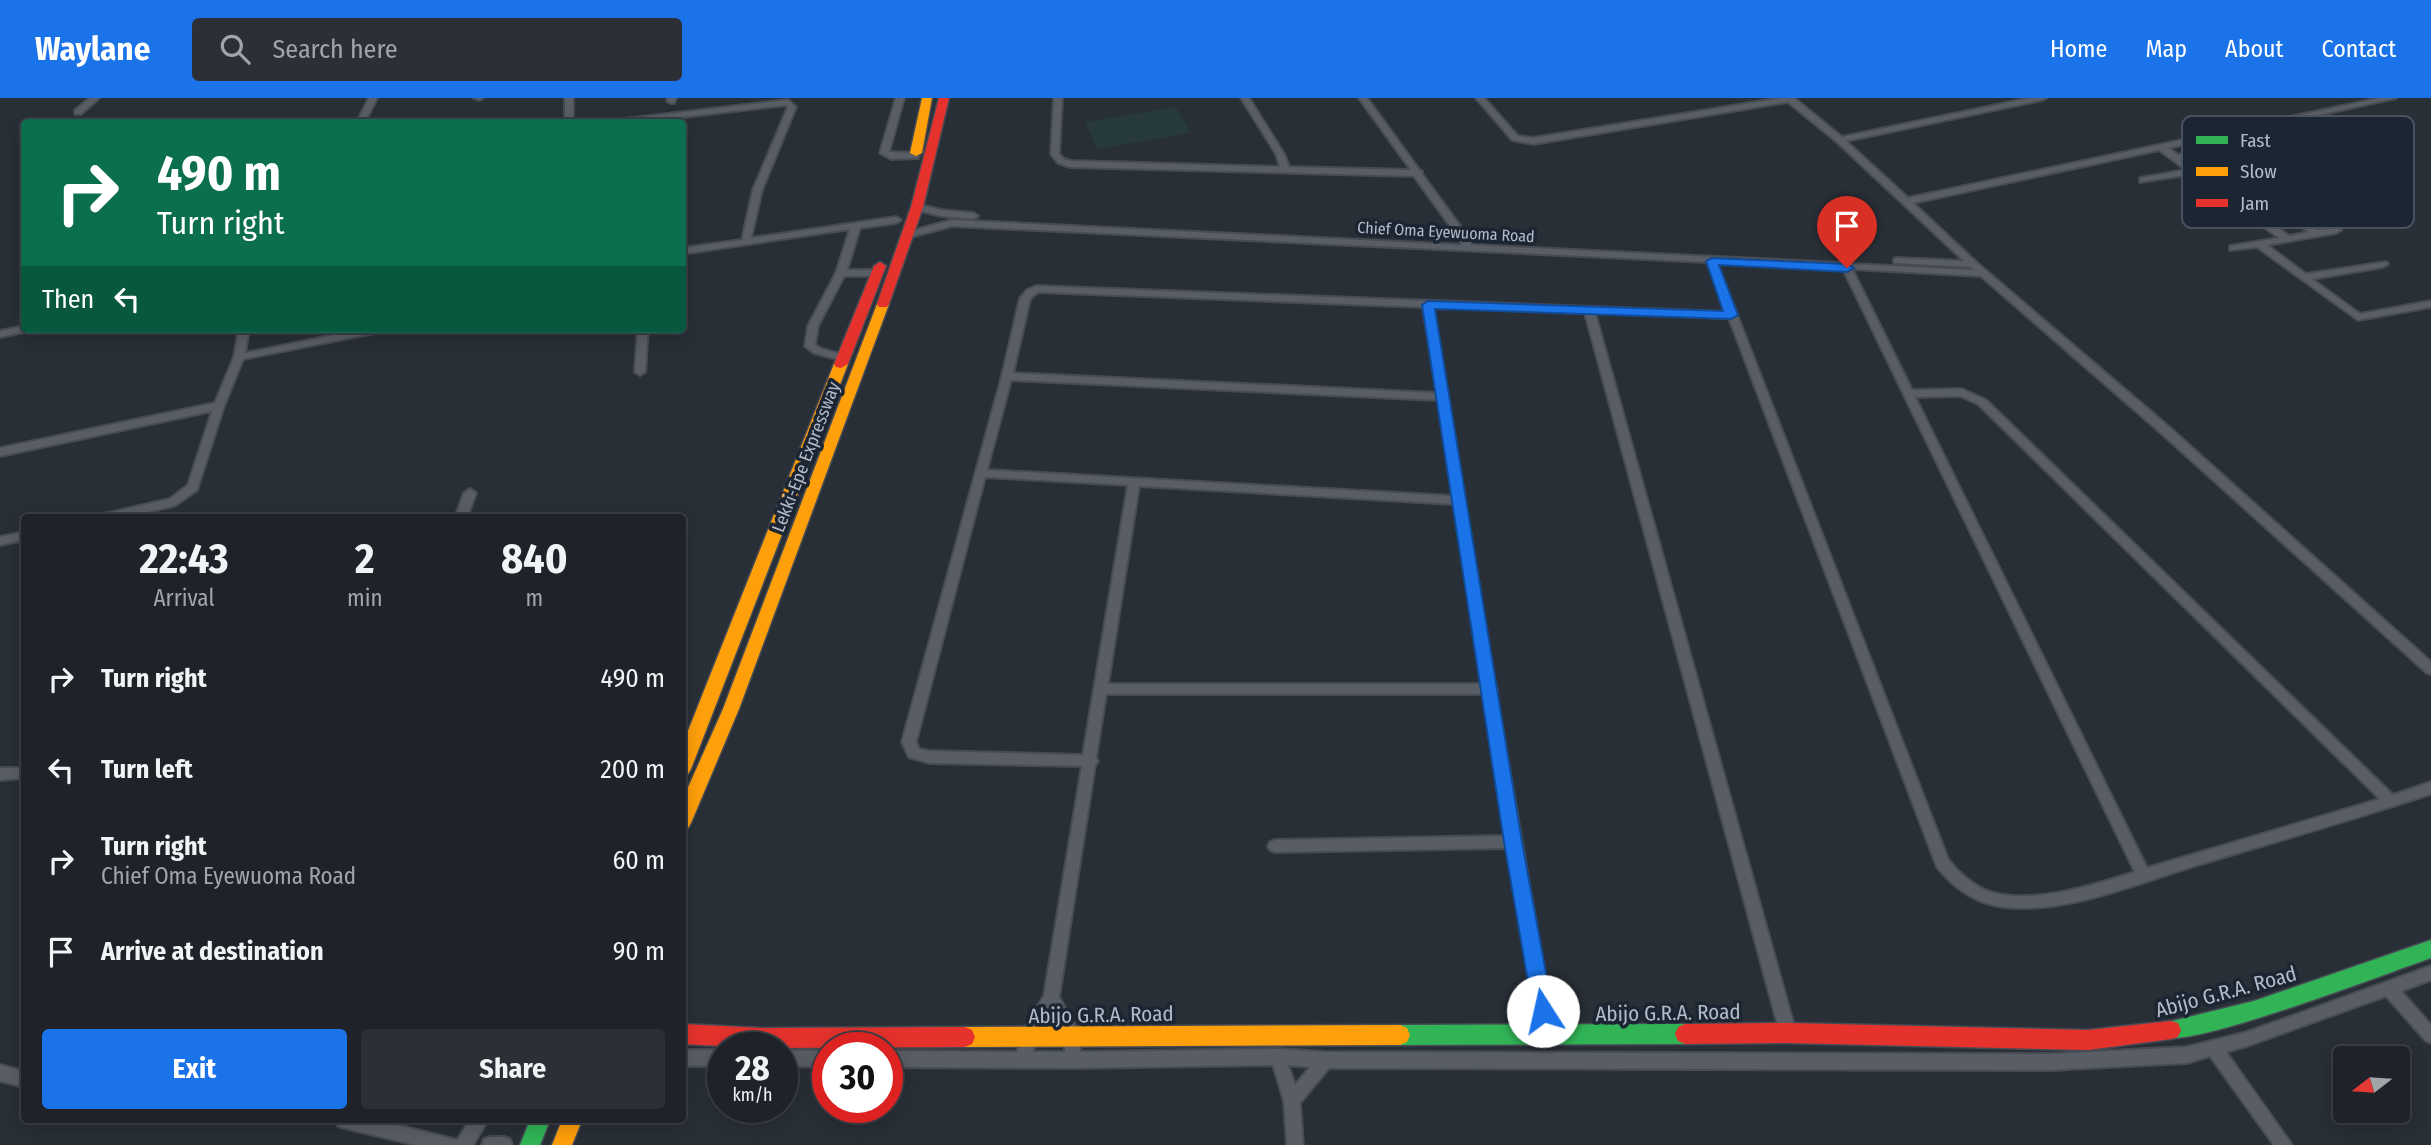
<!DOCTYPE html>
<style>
body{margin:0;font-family:"Fira Sans Condensed",sans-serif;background:#2c2f35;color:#f1f3f6;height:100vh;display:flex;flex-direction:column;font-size:26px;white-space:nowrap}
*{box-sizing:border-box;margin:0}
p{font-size:23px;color:#a1a4a8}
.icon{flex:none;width:38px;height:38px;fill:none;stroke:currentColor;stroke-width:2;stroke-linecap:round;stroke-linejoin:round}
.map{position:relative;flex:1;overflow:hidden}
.side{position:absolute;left:21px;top:416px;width:665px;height:609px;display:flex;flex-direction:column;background:#1f2329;border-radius:7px;box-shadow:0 4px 18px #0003,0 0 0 2px #3c4046}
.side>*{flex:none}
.guide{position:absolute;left:21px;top:21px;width:665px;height:214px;border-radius:7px;box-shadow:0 4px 18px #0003,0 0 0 2px #3c4046;background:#0b6e4f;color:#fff;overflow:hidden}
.needle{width:46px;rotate:253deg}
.buttons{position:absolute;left:2333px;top:948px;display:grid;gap:14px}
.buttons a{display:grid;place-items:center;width:77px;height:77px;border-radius:7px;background:#1f2329;box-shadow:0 4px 18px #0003,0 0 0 2px #3c4046;font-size:35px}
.speed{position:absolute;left:707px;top:934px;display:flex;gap:14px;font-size:35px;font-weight:700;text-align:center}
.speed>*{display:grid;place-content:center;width:91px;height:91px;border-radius:50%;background:#1f2329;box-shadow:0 4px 18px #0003,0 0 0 2px #3c4046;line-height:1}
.speed small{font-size:18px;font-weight:400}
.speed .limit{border:10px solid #d22;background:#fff;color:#111}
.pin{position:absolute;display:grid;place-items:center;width:60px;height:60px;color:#fff;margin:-72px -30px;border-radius:50% 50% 50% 0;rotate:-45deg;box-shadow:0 0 7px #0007}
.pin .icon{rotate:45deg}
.me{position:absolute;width:77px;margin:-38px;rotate:350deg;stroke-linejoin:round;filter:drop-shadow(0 0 5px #0008)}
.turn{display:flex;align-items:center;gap:24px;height:147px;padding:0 21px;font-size:32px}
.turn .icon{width:91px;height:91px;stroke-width:2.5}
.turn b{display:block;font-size:49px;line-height:60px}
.then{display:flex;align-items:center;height:66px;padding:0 21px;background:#0003;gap:14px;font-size:26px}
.eta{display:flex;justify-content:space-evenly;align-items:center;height:119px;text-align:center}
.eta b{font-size:42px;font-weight:700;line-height:49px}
.button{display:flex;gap:14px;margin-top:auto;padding:14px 21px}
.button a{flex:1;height:80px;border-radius:7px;background:#1a73e8;color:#fff;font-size:28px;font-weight:700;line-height:80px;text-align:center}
.button a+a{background:#2c2f35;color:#f1f3f6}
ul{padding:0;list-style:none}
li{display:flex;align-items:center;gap:21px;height:91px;padding:0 21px}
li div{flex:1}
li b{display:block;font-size:26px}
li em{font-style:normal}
header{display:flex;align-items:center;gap:42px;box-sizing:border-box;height:98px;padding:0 35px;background:#1a73e8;color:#fff}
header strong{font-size:33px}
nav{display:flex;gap:38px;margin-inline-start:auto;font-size:24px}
.search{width:490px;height:63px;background:#2c2f35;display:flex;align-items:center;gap:18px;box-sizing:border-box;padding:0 24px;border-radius:7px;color:#a1a4a8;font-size:26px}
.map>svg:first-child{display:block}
.green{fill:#26393d}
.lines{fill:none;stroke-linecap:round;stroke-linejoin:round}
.street-casing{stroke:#474b54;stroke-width:4}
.fast-casing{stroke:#474b54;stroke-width:3}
.slow-casing{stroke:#474b54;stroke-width:3}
.jam-casing{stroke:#474b54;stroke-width:3}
.street{fill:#595d65;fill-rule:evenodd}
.fast{fill:#30b455;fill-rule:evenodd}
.slow{fill:#ff9f0a;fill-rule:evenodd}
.jam{fill:#e5322d;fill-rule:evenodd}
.route{fill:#1a73e8;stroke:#114b97;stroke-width:2}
.labels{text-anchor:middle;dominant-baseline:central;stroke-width:7;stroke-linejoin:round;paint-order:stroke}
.far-street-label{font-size:16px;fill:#b3bbc8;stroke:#1c2532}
.street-label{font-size:18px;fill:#b3bbc8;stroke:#1c2532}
.near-street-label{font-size:21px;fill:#b3bbc8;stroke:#1c2532}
.key{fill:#1c2532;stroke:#49525f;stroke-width:2}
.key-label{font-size:19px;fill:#b3bbc8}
</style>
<header>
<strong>Waylane</strong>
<div class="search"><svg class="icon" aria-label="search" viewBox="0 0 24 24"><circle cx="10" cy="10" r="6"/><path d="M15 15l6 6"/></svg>Search here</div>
<nav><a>Home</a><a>Map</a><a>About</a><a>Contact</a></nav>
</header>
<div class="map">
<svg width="2431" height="1047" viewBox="0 0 2431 1047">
<rect width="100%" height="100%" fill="#292f37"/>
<path class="green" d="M1176,9l15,26 -94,16 -12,-27z"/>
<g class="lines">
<defs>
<path id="street" d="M90,0h9l-18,16h-6v-4z
M369,0h8l-12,24h-8z
M474,0h9l-4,2z
M565,0h8v24h-8z
M668,0h8l-2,5h-3l-4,-2z
M896,0h8l-15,54 26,1 4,3 -1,2 -27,1 -11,-6z
M1054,0h8l-3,56 5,5 7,2 209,6 -4,-13 -35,-56h8l35,56 5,13 122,3 -52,-72h8l53,73h2v3l49,67v4l369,18 1,-3 3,-1 6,5 124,6 -4,-3 -76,-4v-4l3,-1 67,3 -127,-119 -49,-40 -255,42 -21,-4 -36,-42h8l34,38 15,2 248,-40h13l48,39 188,-39h16l-4,2 -196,41 62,57 472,-100h16l-228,50 10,7 23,-4 10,3 107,76 21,-2 2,2 -5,3 -69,12 39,29 80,-12 2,2 -5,3 -71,12 48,35 71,-13v6l-73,13 -101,-73 -27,3v-4l49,-8 -41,-30 -53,7 -2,-2 5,-3 44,-7 -40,-29 -52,8v-4l46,-8 -27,-20 -246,53 63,59 193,165 262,235v12l-4,-1 -266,-240 -180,-157 -129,-7 60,121 50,-1 24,11 407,395 38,-13v12c-79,26 -160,49 -240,73 -58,18 -126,47 -187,40 -28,-3 -50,-19 -67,-40l-208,-549 -134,-5 201,720 -3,5 -5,2 -5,-2 -3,-5 -195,-720 -152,-6 62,378 2,4 -1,3 59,343 -3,5 -5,2 -5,-2 -3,-5 -32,-187 -232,4 -5,-2 -2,-4 2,-4 5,-2 230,-4 -22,-142h-377l-10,64 2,3 -3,4 -36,232 22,40 -1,15 198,-3 47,3 725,2 137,-7 60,-15 184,-66v14l-30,11 30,34v18l-5,-2 -40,-45 -139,50 -21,6 66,93h-18l-64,-89 -23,7 -137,7 -721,-2 -29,35 3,42h-16l-3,-44 -11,-36 -201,3 -185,-1v-16l130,1 5,-20 22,-36 38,-230 -153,-3 -20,-6 -7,-15 100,-366 18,-78 7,-8 9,-4 690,26 -18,-50 -756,-36 -45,12 -3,-1v-4l48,-13 509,25v-4l-47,-65 -344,-9 -12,-4 -7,-9zM2201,59l4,1 104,74 -20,4 -105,-76zM1717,165l126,6 292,603c-41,13 -108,35 -150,18 -15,-7 -27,-18 -37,-31zM1038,194l385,15 14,86 -424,-20 17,-74zM1011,282l427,20 15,96 -466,-26zM1960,298l18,8 402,395 -233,69 -232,-471zM985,379l143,8 -45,270 -154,-4 -10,-2 -3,-7zM1139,388l315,18 28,180h-374zM1051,914l14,26v14h-32l1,-13zM1288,967l22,2 -15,18z
M788,2l8,7 -34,83 -11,48 145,-21 5,3 -5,3 -36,5 -13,42h30l5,3 -5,3h-33l-26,50 -3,19 7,4 26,7 1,2 -5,3 -30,-8 -9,-7 3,-20 28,-53 14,-44 -168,25v-6l60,-8 11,-50 35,-83 -2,-2 -145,17h-21l4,-3z
M917,106l24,6 32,3 5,3 -5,3 -32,-3 -27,-7v-4z
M24,228v3h6l-1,2 -29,6v-6z
M239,231h10l-4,24 119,-24h21l-5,3 -137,27 -19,47 -27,84 -23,16 -52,12h-24l6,-4 66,-15 18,-14 24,-74 -212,45v-8l215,-45 19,-46z
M638,231h10l-3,43 -5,3 -5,-3z
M470,391l6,4 -9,25h-12l9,-25z
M24,434v8l-24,5v-8z
M0,670h24v10l-24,2z
M682,952h41v16h-41z
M782,952l46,1v16l-46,-1z
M0,967l24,6v16l-24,-6z
M336,1022h42l79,20 13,-20h18l-15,25h-57l-72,-17 -6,-2z
M490,1039h14l6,2 2,6h-30l2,-6z"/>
<path id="fast" d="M2431,842v18c-41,14 -238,90 -267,79l-3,-7 3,-7 90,-22z
M1685,926l7,3 3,7 -3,7 -7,3 -285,1 -7,-3 -3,-7 3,-7 7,-3z
M530,1022h20l-10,25h-20z"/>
<path id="slow" d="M922,0h10l-10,55 -6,3 -6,-3z
M883,202l6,4 -150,405 -48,114 -3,5 -6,2v-29l41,-92 154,-405z
M841,262l7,4 -157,405 -3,5 -6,2v-30l152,-382z
M1400,927l7,3 3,7 -3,7 -7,3 -435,2 -7,-3 -3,-7 3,-7 7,-3z
M562,1022h20l-10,25h-20z"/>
<path id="jam" d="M939,0h10l-26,109 -34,97 -2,3h-8l-2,-3 34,-97z
M880,164l6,4 -38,98 -7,4 -5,-1 -2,-3 40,-98z
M2171,923l7,2 3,7 -3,7 -7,2 -83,11 -300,-7 -103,1 -7,-3 -3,-7 3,-7 7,-3 103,-1 300,7z
M682,926l81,4 202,-1 7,3 3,7 -3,7 -7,3 -202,1 -81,-4z"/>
</defs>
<use href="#street" class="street-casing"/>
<use href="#fast" class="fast-casing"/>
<use href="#slow" class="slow-casing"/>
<use href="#jam" class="jam-casing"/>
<use href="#street" class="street"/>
<use href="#fast" class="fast"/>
<use href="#slow" class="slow"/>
<use href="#jam" class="jam"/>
</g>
<path class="route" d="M1712,160l135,6 7,4 -7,4 -128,-7 19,50 -7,4 -296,-10 87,533 31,169 -3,7 -7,2 -7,-2 -3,-7 -29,-169 -82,-537 6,-4 295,10 -17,-50z"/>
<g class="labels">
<g class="far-street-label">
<text transform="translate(1446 134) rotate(3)">Chief Oma Eyewuoma Road</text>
</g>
<g class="street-label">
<text transform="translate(806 359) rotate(-69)">Lekki-Epe Expressway</text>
</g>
<g class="near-street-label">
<text transform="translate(2226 894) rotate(-15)">Abijo G.R.A. Road</text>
<text transform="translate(1668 915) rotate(-1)">Abijo G.R.A. Road</text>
<text transform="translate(1101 917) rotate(-1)">Abijo G.R.A. Road</text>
</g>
</g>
<rect x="2182" y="18" width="232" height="112" rx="10" class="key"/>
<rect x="2196" y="38" width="32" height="8" fill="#30b455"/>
<rect x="2196" y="69" width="32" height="9" fill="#ff9f0a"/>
<rect x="2196" y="101" width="32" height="8" fill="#e5322d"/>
<g class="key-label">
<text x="2240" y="49">Fast</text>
<text x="2240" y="80">Slow</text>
<text x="2240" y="112">Jam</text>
</g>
</svg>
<div class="buttons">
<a><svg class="needle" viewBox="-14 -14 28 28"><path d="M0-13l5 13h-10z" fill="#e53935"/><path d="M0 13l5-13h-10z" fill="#a1a4a8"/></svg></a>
</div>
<div class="speed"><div>28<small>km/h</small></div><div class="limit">30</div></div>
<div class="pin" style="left:1847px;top:170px;background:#d93025"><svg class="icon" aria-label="arrive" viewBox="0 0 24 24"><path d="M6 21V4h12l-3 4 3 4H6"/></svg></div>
<svg class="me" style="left:1543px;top:913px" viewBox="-20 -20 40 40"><circle r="19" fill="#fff"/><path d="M0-13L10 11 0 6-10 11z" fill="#1a73e8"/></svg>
<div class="guide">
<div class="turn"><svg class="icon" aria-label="right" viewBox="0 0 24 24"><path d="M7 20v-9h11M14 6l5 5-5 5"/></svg><div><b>490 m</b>Turn right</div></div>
<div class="then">Then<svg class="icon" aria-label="left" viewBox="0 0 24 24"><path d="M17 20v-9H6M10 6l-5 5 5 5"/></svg></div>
</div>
<section class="side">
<div class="eta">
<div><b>22:43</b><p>Arrival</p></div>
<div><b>2</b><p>min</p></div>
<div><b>840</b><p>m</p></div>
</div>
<ul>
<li><svg class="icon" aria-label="right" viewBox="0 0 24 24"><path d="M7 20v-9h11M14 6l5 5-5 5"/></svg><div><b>Turn right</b></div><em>490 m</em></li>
<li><svg class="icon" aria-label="left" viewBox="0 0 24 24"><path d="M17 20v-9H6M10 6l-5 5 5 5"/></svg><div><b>Turn left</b></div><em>200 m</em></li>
<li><svg class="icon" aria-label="right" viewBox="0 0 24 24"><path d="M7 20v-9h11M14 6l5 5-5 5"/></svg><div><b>Turn right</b><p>Chief Oma Eyewuoma Road</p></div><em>60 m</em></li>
<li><svg class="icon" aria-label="arrive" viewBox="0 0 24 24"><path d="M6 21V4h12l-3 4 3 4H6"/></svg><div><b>Arrive at destination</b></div><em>90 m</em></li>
</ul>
<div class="button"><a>Exit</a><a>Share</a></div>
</section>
</div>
